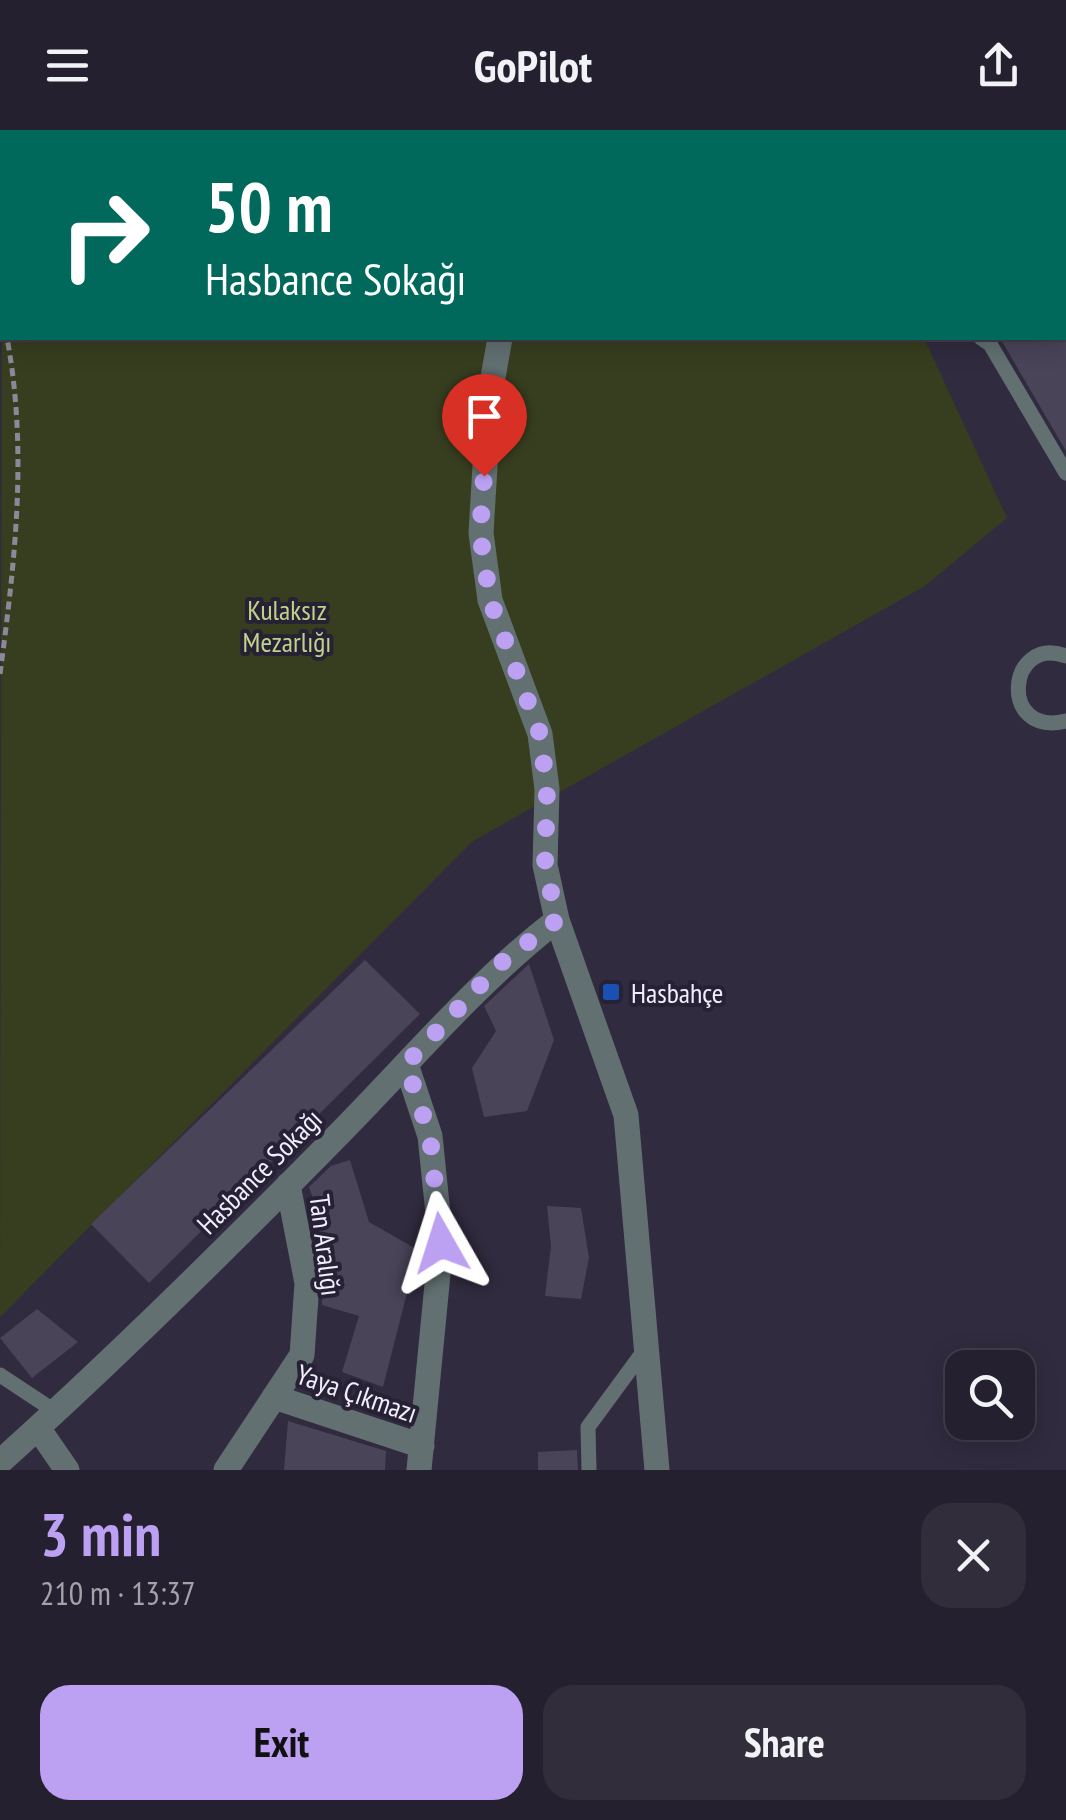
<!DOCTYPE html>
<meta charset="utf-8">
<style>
body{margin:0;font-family:"PT Sans Narrow",sans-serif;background:#312d3b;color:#f1f3f6;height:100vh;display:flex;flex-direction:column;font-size:38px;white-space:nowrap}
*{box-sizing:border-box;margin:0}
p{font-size:32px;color:#a3a3aa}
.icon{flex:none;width:55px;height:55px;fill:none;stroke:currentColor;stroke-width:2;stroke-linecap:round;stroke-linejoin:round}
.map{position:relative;height:1340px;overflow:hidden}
.drawer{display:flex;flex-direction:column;background:#25202f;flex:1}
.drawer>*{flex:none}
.guide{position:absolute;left:0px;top:0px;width:1068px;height:210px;box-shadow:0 5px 25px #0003,0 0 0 2px #423e4b;background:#00695c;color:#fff;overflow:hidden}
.controls{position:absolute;left:945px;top:1220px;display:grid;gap:20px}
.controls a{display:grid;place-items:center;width:90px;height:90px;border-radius:20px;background:#25202f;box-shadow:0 5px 25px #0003,0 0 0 2px #423e4b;font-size:50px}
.pin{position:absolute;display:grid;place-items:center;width:85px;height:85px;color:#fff;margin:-102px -42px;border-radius:50% 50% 50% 0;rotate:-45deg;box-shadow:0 0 10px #0007}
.pin .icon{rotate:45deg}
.me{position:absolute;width:110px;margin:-55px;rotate:354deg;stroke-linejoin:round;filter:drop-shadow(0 0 8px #0008)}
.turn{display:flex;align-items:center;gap:35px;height:210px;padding:0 40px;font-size:45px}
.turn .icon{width:130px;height:130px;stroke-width:2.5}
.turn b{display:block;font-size:70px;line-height:85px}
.round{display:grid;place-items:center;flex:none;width:105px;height:105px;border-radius:30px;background:#312d3b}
.overview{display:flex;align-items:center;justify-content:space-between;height:170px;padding:0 40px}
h1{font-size:60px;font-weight:600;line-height:75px;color:#bca0f2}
.cta{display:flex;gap:20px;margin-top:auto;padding:20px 40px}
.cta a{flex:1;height:115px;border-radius:30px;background:#bca0f2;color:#111;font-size:40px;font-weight:600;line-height:115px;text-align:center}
.cta a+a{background:#312d3b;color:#f1f3f6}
header{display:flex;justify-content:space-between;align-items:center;height:130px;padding:0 40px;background:#25202f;font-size:45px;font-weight:600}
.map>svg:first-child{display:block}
.green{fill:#373e1f}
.building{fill:#4a4459}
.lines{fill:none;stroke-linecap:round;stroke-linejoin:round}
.path{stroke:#8d8899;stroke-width:5;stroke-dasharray:8 5;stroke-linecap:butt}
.service{stroke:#627071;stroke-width:15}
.minor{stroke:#627071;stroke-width:25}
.tertiary{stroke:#627071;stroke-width:25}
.route{stroke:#bca0f2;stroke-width:18;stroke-dasharray:0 32.4}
.transit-dot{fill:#1a4fb4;stroke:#272135;stroke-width:4}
.labels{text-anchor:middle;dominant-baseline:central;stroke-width:8;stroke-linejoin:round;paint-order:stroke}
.park-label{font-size:28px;fill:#c0d289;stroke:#272135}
.poi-label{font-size:28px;fill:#f1edfb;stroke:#272135;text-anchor:start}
.street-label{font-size:28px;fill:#f1edfb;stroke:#272135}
</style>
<header><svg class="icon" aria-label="menu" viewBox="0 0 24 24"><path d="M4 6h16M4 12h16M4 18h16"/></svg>GoPilot<svg class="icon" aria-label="share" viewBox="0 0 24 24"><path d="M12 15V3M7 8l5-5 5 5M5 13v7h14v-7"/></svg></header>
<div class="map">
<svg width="1066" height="1340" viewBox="0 0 1066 1340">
<rect width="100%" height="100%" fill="#312b3f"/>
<path class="green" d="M60,0h728l3,2h-735z
M2,35v173h922l83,180 -82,68 -452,255 -473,476z"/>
<path class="building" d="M999,208h67v113l-66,-113z
M365,830l55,54 -271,269 -58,-59z
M529,834l25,76 -27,71 -43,6 -12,-49 24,-37 -12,-25z
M350,1030l19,62 49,28 -35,137 -41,-15 17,-56 -37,-11 1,-50 -5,-1 -6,-29 5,-15 -8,-23 22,-21z
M547,1076l34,2 8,50 -8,41 -36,-3 6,-50z
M37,1179l41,33 -46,36 -32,-40z
M288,1291l98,30 -1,19h-101z
M577,1320l1,20h-40v-18z"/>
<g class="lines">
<path class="path" d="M0,168l2,14
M0,544c15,-113 28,-224 7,-336"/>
<path class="service" d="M906,0l1,2
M928,0l4,2
M966,0l5,2
M1019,0l4,2
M1065,38l1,1
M1065,75l1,1
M1065,99h1
M981,208l9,6 76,129
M1066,526c-59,-22 -68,82 0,65
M0,1245l56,37
M589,1340l-1,-43 58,-79"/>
<path class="minor" d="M17,2l3,-2
M406,934l24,72 11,107 -22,227
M274,1267l148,49
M38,1298l29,42
M0,1332c117,-105 229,-216 340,-329 72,-73 136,-150 217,-213
M226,1340l76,-115 5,-72 -19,-98"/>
<path class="tertiary" d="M608,2l2,-2
M500,208l-11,62 -8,133 9,67 50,134 7,55 -2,76 12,55 69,195 31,355"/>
</g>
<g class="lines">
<path class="route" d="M441,1113l-11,-107 -24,-72 95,-101 56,-43 -12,-55 2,-76 -7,-55 -50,-134 -10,-67 4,-57"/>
</g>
<rect class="transit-dot" x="601" y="852" width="20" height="20" rx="5"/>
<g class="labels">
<g class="park-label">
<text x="287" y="479">Kulaksız<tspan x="287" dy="32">Mezarlığı</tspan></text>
</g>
<g class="poi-label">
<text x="631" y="862">Hasbahçe</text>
</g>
<g class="street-label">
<text transform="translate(259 1041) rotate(-45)">Hasbance Sokağı</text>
<text transform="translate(326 1115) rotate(83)">Tan Aralığı</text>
<text transform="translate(357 1263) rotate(19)">Yaya Çıkmazı</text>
</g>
</g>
</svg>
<div class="controls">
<a><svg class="icon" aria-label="search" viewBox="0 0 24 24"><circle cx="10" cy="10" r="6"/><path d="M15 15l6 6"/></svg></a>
</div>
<div class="pin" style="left:484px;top:346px;background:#d93025"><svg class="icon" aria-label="arrive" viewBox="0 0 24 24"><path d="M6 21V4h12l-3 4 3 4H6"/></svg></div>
<svg class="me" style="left:441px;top:1113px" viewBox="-20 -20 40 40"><path d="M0-17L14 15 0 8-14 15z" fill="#bca0f2" stroke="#fff" stroke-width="4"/></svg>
<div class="guide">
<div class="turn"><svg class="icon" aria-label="right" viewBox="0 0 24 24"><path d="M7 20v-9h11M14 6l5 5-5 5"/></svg><div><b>50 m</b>Hasbance Sokağı</div></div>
</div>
</div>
<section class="drawer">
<div class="overview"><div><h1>3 min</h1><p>210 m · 13:37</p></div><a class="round"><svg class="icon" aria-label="close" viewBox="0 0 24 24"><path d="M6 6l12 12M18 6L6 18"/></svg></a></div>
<div class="cta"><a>Exit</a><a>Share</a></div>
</section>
